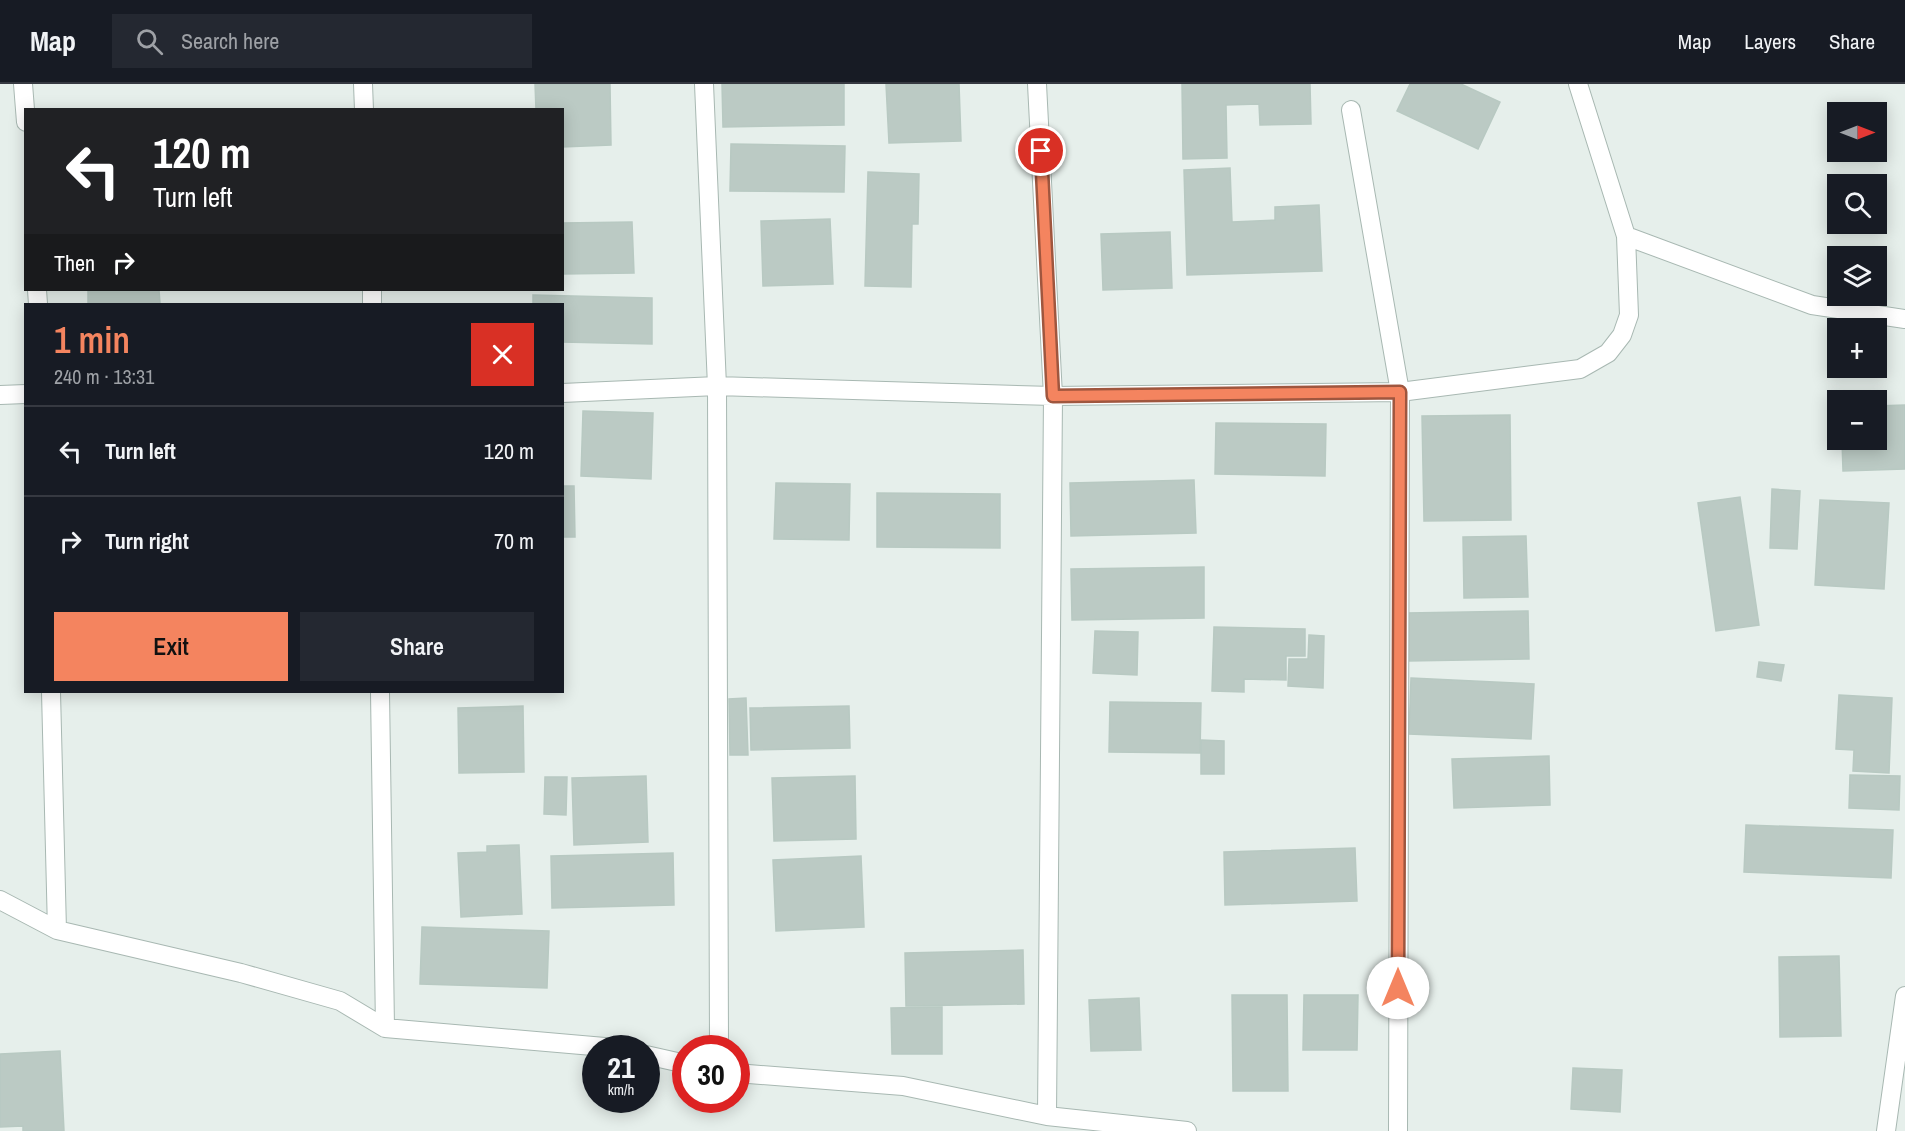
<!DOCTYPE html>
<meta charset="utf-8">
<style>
body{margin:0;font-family:"Archivo Narrow",sans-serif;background:#242831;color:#f1f3f6;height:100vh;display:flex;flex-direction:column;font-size:22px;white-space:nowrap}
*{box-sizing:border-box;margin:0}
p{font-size:20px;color:#9ea1a6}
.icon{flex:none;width:33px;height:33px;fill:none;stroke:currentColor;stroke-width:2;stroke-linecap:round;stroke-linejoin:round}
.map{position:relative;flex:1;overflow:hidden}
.drawer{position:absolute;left:24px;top:219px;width:540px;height:390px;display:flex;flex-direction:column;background:#171b24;border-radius:0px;box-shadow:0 3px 15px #0003}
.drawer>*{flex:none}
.hud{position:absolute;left:24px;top:24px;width:540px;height:183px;border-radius:0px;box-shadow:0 3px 15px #0003;background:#202124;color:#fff;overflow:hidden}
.needle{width:39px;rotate:90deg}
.buttons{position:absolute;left:1827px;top:18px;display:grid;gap:12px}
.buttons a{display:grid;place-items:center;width:60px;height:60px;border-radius:0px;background:#171b24;box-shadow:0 3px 15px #0003;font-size:30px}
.speed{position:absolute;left:582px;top:951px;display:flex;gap:12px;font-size:30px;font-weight:700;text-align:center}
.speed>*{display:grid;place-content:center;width:78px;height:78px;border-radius:50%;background:#171b24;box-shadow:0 3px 15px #0003;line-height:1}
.speed small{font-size:15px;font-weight:400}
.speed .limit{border:9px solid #d22;background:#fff;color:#111}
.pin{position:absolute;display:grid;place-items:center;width:51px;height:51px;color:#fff;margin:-26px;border:3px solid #fff;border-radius:50%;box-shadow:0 2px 6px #0007}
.me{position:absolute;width:66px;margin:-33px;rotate:0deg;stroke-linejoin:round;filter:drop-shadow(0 0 4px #0008)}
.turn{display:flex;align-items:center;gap:21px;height:126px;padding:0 30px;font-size:27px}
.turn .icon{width:78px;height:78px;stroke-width:2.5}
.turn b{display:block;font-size:42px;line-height:51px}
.then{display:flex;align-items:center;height:57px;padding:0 30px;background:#0003;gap:12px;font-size:22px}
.round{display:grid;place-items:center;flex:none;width:63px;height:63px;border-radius:0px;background:#242831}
.head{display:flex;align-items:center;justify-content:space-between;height:102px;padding:0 30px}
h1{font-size:36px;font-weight:600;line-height:45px;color:#f4845f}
.cta{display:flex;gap:12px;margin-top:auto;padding:12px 30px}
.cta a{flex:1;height:69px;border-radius:0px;background:#f4845f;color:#111;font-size:24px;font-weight:600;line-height:69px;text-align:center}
.cta a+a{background:#242831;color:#f1f3f6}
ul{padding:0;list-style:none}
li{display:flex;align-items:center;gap:18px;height:90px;padding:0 30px;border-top:2px solid #363941}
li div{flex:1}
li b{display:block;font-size:22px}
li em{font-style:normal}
header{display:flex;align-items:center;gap:36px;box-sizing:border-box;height:84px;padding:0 30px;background:#171b24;border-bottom:2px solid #363941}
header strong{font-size:28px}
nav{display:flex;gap:33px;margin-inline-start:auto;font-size:21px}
.search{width:420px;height:54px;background:#242831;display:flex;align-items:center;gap:15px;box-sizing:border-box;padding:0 21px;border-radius:0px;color:#9ea1a6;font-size:22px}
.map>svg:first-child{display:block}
.building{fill:#bbcac4;stroke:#b8c9c2;stroke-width:1.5}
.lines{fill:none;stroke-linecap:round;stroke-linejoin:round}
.minor-casing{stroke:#a8b8b2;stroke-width:20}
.minor{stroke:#fff;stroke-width:18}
.route-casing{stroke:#9f563e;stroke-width:15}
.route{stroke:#f4845f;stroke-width:10}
</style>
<header>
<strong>Map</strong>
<div class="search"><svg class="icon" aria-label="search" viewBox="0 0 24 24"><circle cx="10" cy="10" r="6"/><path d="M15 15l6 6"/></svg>Search here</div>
<nav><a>Map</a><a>Layers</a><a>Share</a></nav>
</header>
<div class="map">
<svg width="1905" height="1047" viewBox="0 0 1905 1047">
<rect width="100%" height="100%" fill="#e6efeb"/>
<path class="building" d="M535,0h75l1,61 -49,2v-37h-26z
M722,0h122v41l-121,2z
M886,0h73l2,57 -72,2z
M1182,0h128l1,40 -51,1 -1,-21 -33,1 1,53 -44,1z
M1410,0h51l39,18 -22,47 -81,-38z
M731,60l114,2 -1,46 -114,-1z
M1230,84l2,54 43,-2v-13l44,-2 3,66 -135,4 -3,-105z
M868,88l51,2 -1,50h-6l-1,63 -46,-1z
M830,135l3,65 -70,2 -2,-65z
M632,138l2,51 -72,1v-51z
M1170,148l2,56 -69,2 -2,-56z
M88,206h71l1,14h-72z
M533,211l119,3v46l-90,-2v-38h-29z
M1905,321v64l-62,2 -1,-31h34v-34z
M583,327l70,2 -2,66 -70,-3z
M1510,331l1,105 -87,1 -2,-105z
M1216,339l110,1 -1,52 -110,-2z
M1194,396l2,53 -125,3 -1,-53z
M776,399l74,1 -1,56 -75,-1z
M562,402h12l1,51h-13z
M1772,405l28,2 -3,58 -27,-1z
M877,409l123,1v54l-123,-1z
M1740,413l19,128 -43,6 -18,-128z
M1820,416l69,3 -5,86 -69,-4z
M1526,452l2,61 -64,1 -1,-61z
M1204,483v51l-132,2 -1,-51z
M1528,527l1,48 -121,2 -1,-48z
M1214,543l91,2v27h-19v24l-42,-1v13l-32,-1z
M1095,547l43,1 -1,43 -44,-2z
M1309,551l15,1 -1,52 -35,-2 1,-27h19z
M1759,578l25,3 -3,16 -24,-4z
M1411,594l123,6 -3,55 -122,-5z
M1839,611l53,3 -3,75 -36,-2 1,-21 -18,-1z
M746,614l2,57h-18l-1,-56z
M1110,618l91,1 -1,50 -91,-1z
M523,622l1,66 -65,1 -1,-65z
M849,622l1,42 -99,2 -1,-42z
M1201,656l23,1v33h-23z
M1549,672l1,49 -96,3 -2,-49z
M1850,691l50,1 -1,34 -50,-2z
M646,692l2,66 -74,3 -2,-67z
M855,692l1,63 -82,2 -2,-63z
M545,693h22l-1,38 -22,-1z
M1746,741l147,5 -2,48 -147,-6z
M519,761l3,69 -61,3 -3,-64 29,-1v-6z
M1355,764l2,53 -132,4 -1,-53z
M673,769l1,52 -122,3 -1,-52z
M861,772l3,71 -88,4 -3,-71z
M422,843l127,4 -2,57 -127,-4z
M1023,866l1,54 -118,2 -1,-53z
M1839,872l2,80 -61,1 -1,-80z
M1232,911h55l1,96h-55z
M1304,911h54l-1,55h-54z
M1139,914l2,52 -50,1 -2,-51z
M942,923v47h-50l-1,-46z
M60,967l4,80h-41v-5l-23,1v-73z
M1573,984l49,2 -2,42 -49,-3z"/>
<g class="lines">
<defs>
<path id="minor" d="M23,0l3,38
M363,0l1,26
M704,0l13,302 2,662
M1037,0l16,312 -6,720
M1351,26l49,282 -2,739
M1626,152l186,69 93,14
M37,206l1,14
M372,206v14
M562,309l155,-7 336,10 347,-4 180,-23 28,-16 14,-18 7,-20 -3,-79 -48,-152
M0,311l26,-1
M51,608l6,238
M380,608l5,336
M0,816l57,30 184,43 99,28 45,27 231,20
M646,971l40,9
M736,989l167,13 144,30 140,15
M1886,1047l19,-135"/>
</defs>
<use href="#minor" class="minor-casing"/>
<use href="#minor" class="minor"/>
</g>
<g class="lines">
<defs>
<path id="route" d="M1041,67l12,245 347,-4 -2,596"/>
</defs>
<use href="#route" class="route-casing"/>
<use href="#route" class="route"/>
</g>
</svg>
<div class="buttons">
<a><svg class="needle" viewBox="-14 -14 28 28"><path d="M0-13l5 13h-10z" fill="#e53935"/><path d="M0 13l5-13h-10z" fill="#9ea1a6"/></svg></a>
<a><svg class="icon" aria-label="search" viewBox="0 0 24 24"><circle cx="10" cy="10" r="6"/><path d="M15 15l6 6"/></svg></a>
<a><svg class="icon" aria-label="layers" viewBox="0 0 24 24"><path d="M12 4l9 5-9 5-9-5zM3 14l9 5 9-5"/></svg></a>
<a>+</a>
<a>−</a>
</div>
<div class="speed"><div>21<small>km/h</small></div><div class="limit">30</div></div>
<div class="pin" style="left:1041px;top:67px;background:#d93025"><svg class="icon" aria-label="arrive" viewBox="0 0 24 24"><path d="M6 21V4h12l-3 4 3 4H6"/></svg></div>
<svg class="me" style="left:1398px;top:904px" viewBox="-20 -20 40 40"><circle r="19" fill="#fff"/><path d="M0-13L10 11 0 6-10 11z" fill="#f4845f"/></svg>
<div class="hud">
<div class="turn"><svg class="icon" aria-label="left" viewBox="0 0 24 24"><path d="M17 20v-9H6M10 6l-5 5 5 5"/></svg><div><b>120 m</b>Turn left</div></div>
<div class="then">Then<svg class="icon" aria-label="right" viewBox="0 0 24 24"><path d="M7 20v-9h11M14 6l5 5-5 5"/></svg></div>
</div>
<section class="drawer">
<div class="head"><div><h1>1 min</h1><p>240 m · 13:31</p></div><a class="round" style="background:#d93025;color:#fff"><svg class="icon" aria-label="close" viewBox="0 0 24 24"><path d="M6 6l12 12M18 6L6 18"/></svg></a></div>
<ul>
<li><svg class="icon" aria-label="left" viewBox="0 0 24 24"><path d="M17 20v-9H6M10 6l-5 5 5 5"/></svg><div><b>Turn left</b></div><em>120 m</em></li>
<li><svg class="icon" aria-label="right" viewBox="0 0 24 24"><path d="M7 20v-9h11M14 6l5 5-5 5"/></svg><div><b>Turn right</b></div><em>70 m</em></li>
</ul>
<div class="cta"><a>Exit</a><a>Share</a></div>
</section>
</div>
